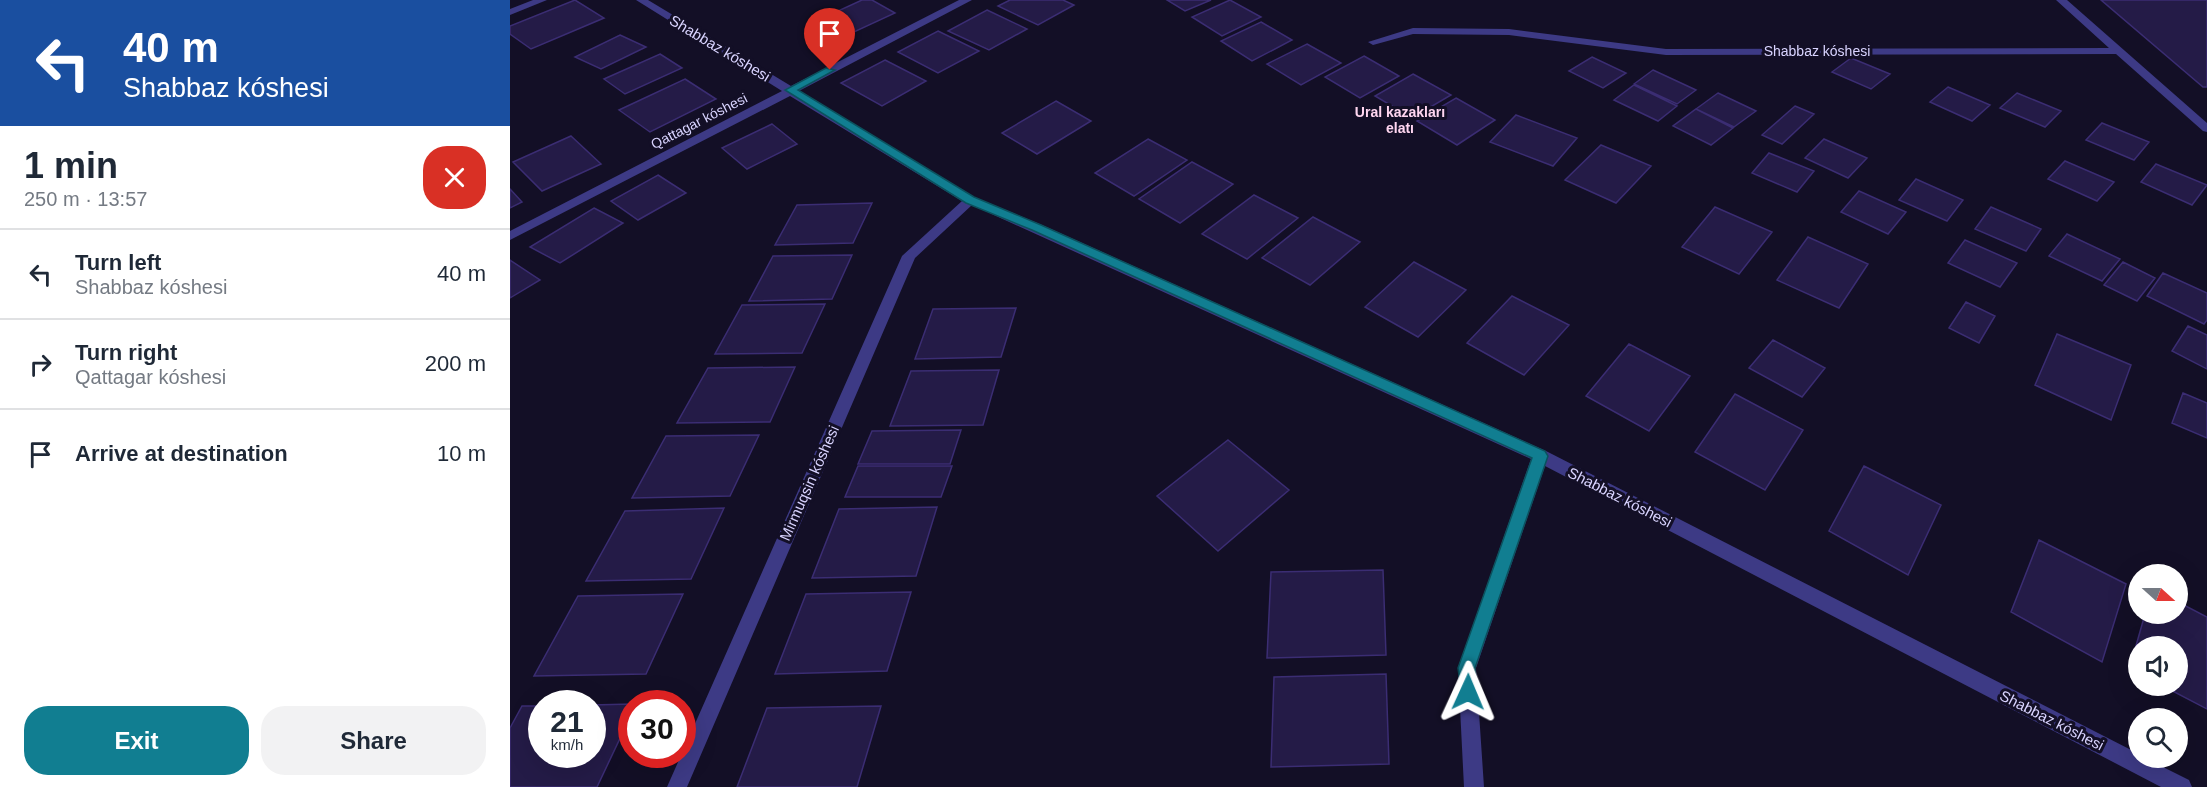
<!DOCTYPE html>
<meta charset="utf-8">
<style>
body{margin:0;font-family:Helvetica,sans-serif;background:#f2f2f3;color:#1f2937;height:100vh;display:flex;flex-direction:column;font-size:22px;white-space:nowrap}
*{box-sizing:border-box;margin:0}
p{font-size:20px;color:#747a83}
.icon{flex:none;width:33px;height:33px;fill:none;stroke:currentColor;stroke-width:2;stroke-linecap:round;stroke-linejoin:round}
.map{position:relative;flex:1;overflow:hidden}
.sheet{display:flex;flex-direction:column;background:#fff;width:510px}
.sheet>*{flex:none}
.banner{background:#1a4fa0;color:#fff;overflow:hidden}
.needle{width:39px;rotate:111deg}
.controls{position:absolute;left:1618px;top:564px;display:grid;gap:12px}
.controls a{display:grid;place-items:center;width:60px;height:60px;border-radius:50%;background:#fff;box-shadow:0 6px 24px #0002;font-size:30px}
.speed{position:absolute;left:18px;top:690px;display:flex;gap:12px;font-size:30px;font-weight:700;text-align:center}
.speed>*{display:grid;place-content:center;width:78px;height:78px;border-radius:50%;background:#fff;box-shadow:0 6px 24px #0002;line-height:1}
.speed small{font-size:15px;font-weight:400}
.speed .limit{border:9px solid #d22;background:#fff;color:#111}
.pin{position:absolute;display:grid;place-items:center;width:51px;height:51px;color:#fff;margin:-62px -26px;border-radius:50% 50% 50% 0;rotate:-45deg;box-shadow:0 0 6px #0007}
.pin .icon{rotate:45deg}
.me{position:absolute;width:66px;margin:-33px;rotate:1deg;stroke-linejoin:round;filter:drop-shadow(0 0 4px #0008)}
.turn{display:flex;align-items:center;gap:21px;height:126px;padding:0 24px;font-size:27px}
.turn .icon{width:78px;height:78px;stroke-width:2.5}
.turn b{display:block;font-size:42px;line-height:51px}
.round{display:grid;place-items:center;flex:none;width:63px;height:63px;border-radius:24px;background:#f2f2f3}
.overview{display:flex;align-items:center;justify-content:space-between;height:102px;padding:0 24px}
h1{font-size:36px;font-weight:800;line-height:45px}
.cta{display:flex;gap:12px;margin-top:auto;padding:12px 24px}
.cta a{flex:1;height:69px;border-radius:24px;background:#117e91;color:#fff;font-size:24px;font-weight:800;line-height:69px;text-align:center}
.cta a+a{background:#f2f2f3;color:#1f2937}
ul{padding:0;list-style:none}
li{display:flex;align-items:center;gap:18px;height:90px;padding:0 24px;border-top:2px solid #e0e1e3}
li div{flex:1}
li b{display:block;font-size:22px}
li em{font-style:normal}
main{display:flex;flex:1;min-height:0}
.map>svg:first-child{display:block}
.building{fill:#241b47;stroke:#3b2d73;stroke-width:1.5}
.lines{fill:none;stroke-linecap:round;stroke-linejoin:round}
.minor{fill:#3d3a85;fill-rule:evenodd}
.route{fill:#117e91;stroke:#0b525e;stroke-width:1.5}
.labels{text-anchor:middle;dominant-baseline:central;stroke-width:6;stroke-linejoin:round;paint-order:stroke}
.far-street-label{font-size:14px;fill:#d9d4ff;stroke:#130f26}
.far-neighbourhood-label{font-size:14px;font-weight:bold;fill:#ffd6f0;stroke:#130f26}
.street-label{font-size:15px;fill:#d9d4ff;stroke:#130f26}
</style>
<main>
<section class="sheet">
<div class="banner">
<div class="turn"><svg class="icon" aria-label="left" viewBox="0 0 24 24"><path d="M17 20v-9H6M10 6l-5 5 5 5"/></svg><div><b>40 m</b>Shabbaz kóshesi</div></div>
</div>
<div class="overview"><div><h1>1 min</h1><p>250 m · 13:57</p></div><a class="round" style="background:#d93025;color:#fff"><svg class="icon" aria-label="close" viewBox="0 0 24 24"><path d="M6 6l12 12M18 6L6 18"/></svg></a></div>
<ul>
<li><svg class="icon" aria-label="left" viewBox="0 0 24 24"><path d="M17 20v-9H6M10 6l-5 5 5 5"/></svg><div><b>Turn left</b><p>Shabbaz kóshesi</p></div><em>40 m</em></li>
<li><svg class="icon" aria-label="right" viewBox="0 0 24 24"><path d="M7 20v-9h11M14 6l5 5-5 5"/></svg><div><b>Turn right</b><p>Qattagar kóshesi</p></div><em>200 m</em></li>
<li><svg class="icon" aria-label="arrive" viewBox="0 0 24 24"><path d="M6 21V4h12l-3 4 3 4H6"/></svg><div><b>Arrive at destination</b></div><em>10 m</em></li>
</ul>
<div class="cta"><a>Exit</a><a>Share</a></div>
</section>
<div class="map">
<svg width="1697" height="787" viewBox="0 0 1697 787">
<rect width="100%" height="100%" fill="#130f26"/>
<path class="building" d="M65,0l29,18 -73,31 -21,-15v-8z
M352,0h10l23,13 -54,25 -27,-16z
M500,0h53l11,5 -36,20 -40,-19z
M657,0h44l-26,11z
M720,0l31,17 -39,19 -30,-19z
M1591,0h106v87h-4z
M477,10l40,19 -38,21 -41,-19z
M751,22l31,18 -40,21 -31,-20z
M428,31l41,20 -41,22 -40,-21z
M110,35l26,12 -45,22 -26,-12z
M797,44l34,19 -40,22 -34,-21z
M150,54l22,14 -57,26 -21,-15z
M854,56l35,20 -39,22 -35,-21z
M1082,57l34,16 -23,15 -34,-17z
M1341,58l39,16 -19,15 -39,-17z
M375,60l41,21 -44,25 -41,-23z
M1143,70l43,20 -19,14 -43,-20z
M903,74l38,21 -39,23 -37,-22z
M175,79l31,20 -66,33 -31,-22z
M1124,85l43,21 -19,15 -44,-21z
M1438,87l42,18 -18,16 -42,-19z
M1208,93l38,18 -22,16 -38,-18z
M1507,93l44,18 -16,16 -45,-19z
M946,98l39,22 -38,25 -40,-24z
M546,101l35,20 -54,33 -35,-21z
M1285,106l19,8 -32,30 -20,-9z
M1186,109l37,19 -22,17 -38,-19z
M1006,115l61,23 -24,28 -63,-24z
M1592,123l47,19 -15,18 -48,-20z
M262,124l25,20 -50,25 -25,-21z
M61,136l30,28 -59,27 -29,-29z
M638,139l39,21 -53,36 -39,-23z
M1314,139l43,19 -19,20 -43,-20z
M1091,145l50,21 -35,37 -51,-23z
M1259,153l45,18 -17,21 -45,-19z
M1555,161l49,21 -17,19 -49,-22z
M682,162l41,22 -53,39 -41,-24z
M1646,164l51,21 -15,20 -51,-23z
M148,175l28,18 -48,27 -27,-19z
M1406,179l47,21 -16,21 -48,-21z
M0,189l12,13 -12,6z
M1349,191l47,21 -18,22 -47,-22z
M744,195l44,23 -51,41 -45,-25z
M362,203l-19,40 -78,2 22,-40z
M1205,207l57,25 -33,42 -57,-27z
M1481,207l50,22 -15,22 -51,-22z
M84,208l29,15 -63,40 -30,-16z
M803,217l47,25 -50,43 -48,-27z
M1557,234l53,25 -18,22 -53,-25z
M1298,237l60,27 -29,44 -62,-28z
M1455,240l52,23 -17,24 -52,-24z
M342,255l-20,44 -83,2 24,-45z
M0,260l30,20 -30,18z
M904,262l52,28 -48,47 -53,-30z
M1613,262l32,16 -18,23 -33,-16z
M1653,273l44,20v27l-3,4 -57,-28z
M1002,296l57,29 -45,50 -57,-32z
M1456,302l29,14 -16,27 -30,-15z
M315,304l-23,49 -87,1 27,-49z
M506,308l-15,49 -86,2 18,-50z
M1678,326l19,9v34l-35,-18z
M1547,334l74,31 -20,55 -76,-35z
M1263,340l52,28 -23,29 -53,-29z
M1119,344l61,32 -41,55 -63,-35z
M285,367l-25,55 -93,1 31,-55z
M489,370l-16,55 -93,1 21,-55z
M1673,393l24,10v35l-35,-15z
M1225,394l68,36 -38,60 -70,-38z
M451,430l-11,34h-92l14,-33z
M249,435l-29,61 -98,2 34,-62z
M718,440l61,50 -71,61 -61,-55z
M348,466h94l-11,31h-96z
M1354,466l77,39 -33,70 -79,-44z
M427,507l-21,69 -104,2 27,-69z
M214,508l-33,71 -105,2 39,-70z
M1529,540l87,44 -24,78 -91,-50z
M873,570l3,85 -119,3 4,-86z
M401,592l-24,79 -112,3 31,-80z
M173,594l-37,80 -112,2 44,-80z
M1668,602l29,15v92l-44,-23h15v-40h-39v26l-9,-5 15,-53h33z
M876,674l3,90 -118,3 3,-90z
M122,704v9l-35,74h-87v-59l12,-22h20v48h50v-49z
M371,706l-24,81h-120l30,-79z"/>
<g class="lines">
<path class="minor" d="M23,0h14l-37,15v-6z
M126,0h12l143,86 168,-86h13l-173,91 175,106 68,28 504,226 593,303v4h6l44,22 3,7h-31l-616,-321 -69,202 8,119h-20l-6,-119 73,-209 -559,-254 -57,53 -228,529h-20l235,-531 60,-55 -172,-105 -280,144v-9l272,-140z
M1546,0h11l140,123v9l-4,-1 -87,-77 -450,1 -157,-20 -96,-1 -40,11 -5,-3 45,-14 96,1 157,20 443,-1z"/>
</g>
<path class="route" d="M316,68l9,2 -37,20 176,107 67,28 504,226 3,5 -73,212 2,24 -3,6 -6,2 -6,-2 -4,-30 74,-210 -500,-228 -66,-27 -181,-113z"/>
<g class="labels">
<g class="far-street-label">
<text x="1307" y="51">Shabbaz kóshesi</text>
<text transform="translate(189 121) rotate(-27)">Qattagar kóshesi</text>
</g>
<g class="far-neighbourhood-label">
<text x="890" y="112">Ural kazakları<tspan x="890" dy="16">elatı</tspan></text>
</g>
<g class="street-label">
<text transform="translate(210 48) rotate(31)">Shabbaz kóshesi</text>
<text transform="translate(299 483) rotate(-66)">Mirmuqsin kóshesi</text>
<text transform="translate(1110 497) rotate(27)">Shabbaz kóshesi</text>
<text transform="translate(1542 720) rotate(27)">Shabbaz kóshesi</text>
</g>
</g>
</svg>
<div class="controls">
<a><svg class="needle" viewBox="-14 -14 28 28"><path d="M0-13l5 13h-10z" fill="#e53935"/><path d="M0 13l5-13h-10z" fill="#747a83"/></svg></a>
<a><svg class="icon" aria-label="sound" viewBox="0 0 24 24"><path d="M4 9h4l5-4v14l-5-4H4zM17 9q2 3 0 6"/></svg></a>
<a><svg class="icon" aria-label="search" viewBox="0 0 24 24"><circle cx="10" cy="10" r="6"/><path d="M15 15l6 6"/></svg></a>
</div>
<div class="speed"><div>21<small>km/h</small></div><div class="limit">30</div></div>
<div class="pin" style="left:320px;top:70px;background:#d93025"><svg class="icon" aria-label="arrive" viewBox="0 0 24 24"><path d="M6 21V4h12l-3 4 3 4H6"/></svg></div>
<svg class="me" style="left:958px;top:692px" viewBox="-20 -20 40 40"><path d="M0-17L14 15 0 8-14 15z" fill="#117e91" stroke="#fff" stroke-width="4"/></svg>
</div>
</main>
